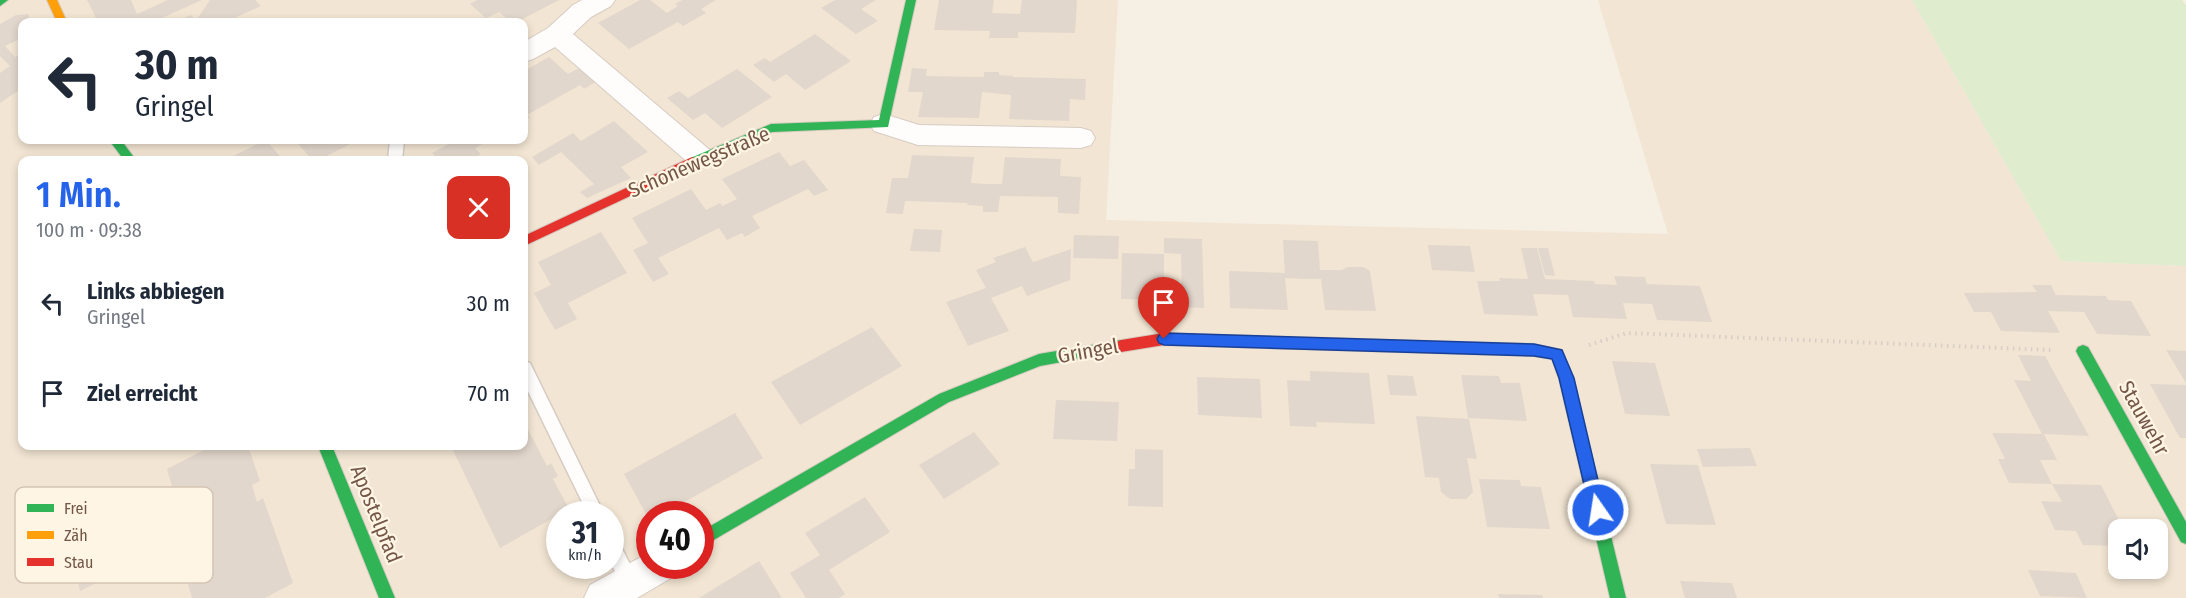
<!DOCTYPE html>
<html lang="de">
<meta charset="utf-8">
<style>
body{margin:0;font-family:"Fira Sans Condensed",sans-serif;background:#f6f6f7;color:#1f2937;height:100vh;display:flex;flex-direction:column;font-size:22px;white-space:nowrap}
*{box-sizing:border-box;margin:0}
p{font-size:20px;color:#747a83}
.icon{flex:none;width:33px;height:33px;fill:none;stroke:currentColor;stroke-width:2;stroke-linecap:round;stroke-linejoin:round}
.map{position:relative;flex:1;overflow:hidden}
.drawer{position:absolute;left:18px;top:156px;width:510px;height:294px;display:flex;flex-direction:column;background:#fff;border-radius:12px;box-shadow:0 3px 9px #0003}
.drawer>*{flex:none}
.guide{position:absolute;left:18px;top:18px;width:510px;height:126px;border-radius:12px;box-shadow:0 3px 9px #0003;background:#fff;color:#1f2937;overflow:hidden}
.buttons{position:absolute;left:2108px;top:519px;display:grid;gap:12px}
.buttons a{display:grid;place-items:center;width:60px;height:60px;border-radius:12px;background:#fff;box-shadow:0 3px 9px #0003;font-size:30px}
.speed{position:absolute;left:546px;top:501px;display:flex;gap:12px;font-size:30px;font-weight:700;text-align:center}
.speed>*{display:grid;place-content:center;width:78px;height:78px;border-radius:50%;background:#fff;box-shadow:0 3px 9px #0003;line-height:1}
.speed small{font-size:15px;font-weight:400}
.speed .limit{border:9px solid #d22;background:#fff;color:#111}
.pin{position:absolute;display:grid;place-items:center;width:51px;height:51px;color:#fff;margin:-62px -26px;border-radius:50% 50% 50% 0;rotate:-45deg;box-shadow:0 0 6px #0007}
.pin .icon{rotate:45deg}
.me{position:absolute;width:66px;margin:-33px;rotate:347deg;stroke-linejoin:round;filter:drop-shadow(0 0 4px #0008)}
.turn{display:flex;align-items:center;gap:21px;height:126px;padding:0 18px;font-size:27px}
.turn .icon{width:78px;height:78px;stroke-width:2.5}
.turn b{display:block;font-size:42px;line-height:51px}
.round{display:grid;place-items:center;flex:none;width:63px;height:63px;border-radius:12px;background:#f6f6f7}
.overview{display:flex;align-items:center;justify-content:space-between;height:102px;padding:0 18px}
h1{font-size:36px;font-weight:600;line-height:45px;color:#2563eb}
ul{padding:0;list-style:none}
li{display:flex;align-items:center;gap:18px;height:90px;padding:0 18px}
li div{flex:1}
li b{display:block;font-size:22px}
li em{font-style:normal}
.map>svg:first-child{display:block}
.residential{fill:#f2e5d3;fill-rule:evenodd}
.green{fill:#e0ecce}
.building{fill:#e2d7cc}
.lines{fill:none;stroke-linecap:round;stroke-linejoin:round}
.lane-casing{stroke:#d7ccc3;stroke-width:3}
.street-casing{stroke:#d7ccc3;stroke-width:2}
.fast-casing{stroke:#d6cbc1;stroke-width:2}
.slow-casing{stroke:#d6cbc1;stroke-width:2}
.jam-casing{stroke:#d6cbc1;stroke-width:2}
.path{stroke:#d7cec7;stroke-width:4;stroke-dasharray:1.5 4.5;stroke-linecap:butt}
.lane{fill:#fefdfb;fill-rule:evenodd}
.street{fill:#fefdfb;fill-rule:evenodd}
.fast{fill:#30b455;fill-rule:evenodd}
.slow{fill:#ff9f0a;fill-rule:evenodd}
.jam{fill:#e5322d;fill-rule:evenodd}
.route{fill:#2563eb;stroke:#184099;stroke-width:1.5}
.labels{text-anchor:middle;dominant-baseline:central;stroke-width:4.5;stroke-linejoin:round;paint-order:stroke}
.street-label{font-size:21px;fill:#735645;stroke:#fff5e4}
.key{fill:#fff5e4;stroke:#d5c5b4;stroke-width:1.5}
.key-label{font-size:16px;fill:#735645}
</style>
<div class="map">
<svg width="2186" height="598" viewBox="0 0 2186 598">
<rect width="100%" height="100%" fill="#f6efe4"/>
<path class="residential" d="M0,0h1118l-12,220 562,14 -70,-234h314l149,261 125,5v332h-2186zM22,22h502v118h-502zM22,160h502v286h-502zM560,514h50v52h-50zM650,514h50v52h-50zM2118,530h39v38h-39z"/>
<path class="green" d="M1912,0h270l4,5v261l-125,-5z"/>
<path class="building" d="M87,0h44l6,14 31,-14h34l-49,22h-8l-4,-4 -13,4h-30z
M210,0h45l6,6 -31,14 2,2h-57l16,-7 5,6z
M477,0h82l-42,22h-6l-12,-10 -13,6 -16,-14z
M640,0h10l17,13 11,-7 -3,-2 7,-4h34l-15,9 5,4 -23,13 -5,-4 -49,27 -31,-26z
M835,0h41l-15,9 17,12 -22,13 -35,-26z
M939,0h55l-2,13 28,1 2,-14h55l-2,33 -57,-1v6h-29l1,-7 -56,-1z
M28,14l3,8h-9v16l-17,8 10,11 7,-4v24l-2,1 2,10 -22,15v-30l10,-7 -10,-10v-32l16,-9z
M815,34l36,27 -46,29 -19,-16 -12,8 -21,-17 12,-7 5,4z
M549,57l19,17 13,-7 16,14 -13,8 -4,-4 -53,30 3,2 -6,4v-50z
M912,68l15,1 -1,7 58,1v-5h15v3l14,1v1l73,2 -1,21 -15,-1 -1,22 -60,-2 2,-24 -29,-3 -3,26 -61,-1 5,-25h-15z
M737,69l35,28 -50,31 -17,-15 -12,7 -26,-22 12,-7 9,7z
M614,121l34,31 -27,15 10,11 -44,20 -7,-6 14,-8 -33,-32 -22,13 -7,-8 41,-24 8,8z
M266,140l17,20h-58z
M295,140h63l-39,20h-7z
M456,140h34l-15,8 6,6 -11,6h-30l-8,-7z
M779,152l11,14 14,-6 24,30 -14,6 -6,-7 -56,27 8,12 -15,9 -3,-4 -15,7 -8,-12 -61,30 11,16 -16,8 -20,-32 15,-7 -16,-25 59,-29 15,21 14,-7 2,3 15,-7 -15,-20z
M912,155l62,2 -3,26 15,1h16l3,-27 56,2 -1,17 21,1 -2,37 -21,-1v-16l-58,-1 -2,16h-15v-6l-16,-1 1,-2 -63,-2 -2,13 -17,-1 6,-35h16z
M914,229l28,1 -2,22 -30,-1z
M601,232l26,41 -59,30 9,16 -22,11 -21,-37 17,-8 -13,-23z
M1074,235l45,1 -1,23 -45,-1z
M1164,238l38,1 2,69 -22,-1 -1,-53 -17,-1z
M1283,240l35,1 2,29h22l5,-3h16l7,4 6,40 -51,-1 -4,-31h-17l-19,-1 3,32 -58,-2 -1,-37 56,2z
M1428,245l42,1 5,26 -43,-2z
M1025,247l8,15 38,-13 -1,31 -43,16 -5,-10 -31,12 18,33 -41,15 -22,-44 40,-14 -10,-18 20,-8 -3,-4z
M1521,248h16l8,31 49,2 1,3 22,1 -3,-9 31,1 2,7 53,2 12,36 -55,-2 -5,-16 -29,-1 4,16 -54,-2 -5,-22 -35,-1 5,22 -54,-2 -7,-33h23l-1,-3 29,1z
M1538,248h10l7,28 -10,-1z
M1122,253l42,1v46l-43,-1z
M2032,285h19l5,10 50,1 2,4 23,1 20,35 -54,-2 -13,-22 -36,-1 12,22 -59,-2 -10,-19h-17l-10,-19 73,-1z
M872,327l30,39 -102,59 -29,-43z
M2166,350l20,1v32z
M2018,355l27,1 44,80 -45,-2 13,26h-17l12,24 -43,-1 -11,-24h7l-13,-26 50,1 -28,-54 17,1z
M1612,361l43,2 15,53 -45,-2z
M1310,371l59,2 6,51 -59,-2 1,5 -27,-1 -3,-46 23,1z
M1387,375l26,1 4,20 -27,-1z
M1461,375l38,1 2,7h19l7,38 -59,-3z
M1197,377l63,2 2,39 -64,-3z
M2150,384l36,1v53h-6z
M1056,400l63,2 -2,39 -64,-2z
M735,413l28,45 -100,56h-13v7l-26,-47z
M1416,416l53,3 8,40 -10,-1 6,34 -7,7h-16l-9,-7 -2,-14 -14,-1z
M524,422l23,44 4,-3 7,13 -5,3 16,30 -69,39 -49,-102h73z
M974,432l26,32 -56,35 -25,-34z
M203,446h45l12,35 -8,4 5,17 6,-4 30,85 -28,15h-73l-16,-55 -96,48 -4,-18 106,-53 -15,-51 37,-19z
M1750,448l7,18 -54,1 -6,-18z
M1135,449l28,1v57l-35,-1 1,-37h6z
M1650,464l48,1 18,60 -50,-1z
M1479,479l41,1 1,6 20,1 9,42 -63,-2z
M2052,484l49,1 23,45h-6v16l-35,-1 -7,-14 -21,-1 -14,-29 21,1z
M865,497l25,35 -61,38 16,24 -6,4h-33l-16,-25 30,-18 -15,-22z
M759,561l23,37h-83z
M2028,570l48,3 11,25 -47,-2z
M1680,581l52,2 5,15h-52z
M1498,594l44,1 1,3h-44z"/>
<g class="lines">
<defs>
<path id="lane" d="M390,140h14l-2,20h-14z
M524,361l6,2 74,151h-16l-64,-131z
M610,535l6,2 20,39 3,6 -3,6 -6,2 -6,-2 -14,-26z"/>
<path id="street" d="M582,0h33l-4,6 -20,11 -18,17 138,117 4,7 -4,7 -10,3 -10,-3 -136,-118 -22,12 -9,3v-20l24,-14 25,-23z
M884,114l35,11 162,3 10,3 4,7 -4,7 -10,3 -163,-3 -44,-14 -4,-7 4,-7z
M650,552v14h26l-5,12 -34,20h-53l6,-13z"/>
<path id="fast" d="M0,0h8l-8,6z
M906,0h10l-28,127 -116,5 -76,33h-8l-2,-3 2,-3 83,-35 108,-4z
M109,140h12l15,20h-12z
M1121,340l5,2 2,4 -2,4 -86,16 -91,36 -249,146v-16l239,-138 100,-40z
M1465,342l69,2 28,6 11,29 53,219h-16l-51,-219 -7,-20 -18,-3 -69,-2 -5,-2 -2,-4 2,-4z
M2083,345l5,2 98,175v22l-5,-2 -103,-187 -2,-4 2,-4z
M318,446h14l63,152h-16z"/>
<path id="slow" d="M47,0h10l10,22h-10z"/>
<path id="jam" d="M692,157l4,2 2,3 -2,3 -172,81v-10z
M1164,333l301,9 5,2 2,4 -2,4 -5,2 -301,-9 -43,7 -5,-2 -2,-4 2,-4 5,-2z"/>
</defs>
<use href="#lane" class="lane-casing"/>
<use href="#street" class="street-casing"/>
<use href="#fast" class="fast-casing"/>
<use href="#slow" class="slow-casing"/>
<use href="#jam" class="jam-casing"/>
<path class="path" d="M1589,345l38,-12 424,17"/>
<use href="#lane" class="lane"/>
<use href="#street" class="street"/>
<use href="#fast" class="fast"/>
<use href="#slow" class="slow"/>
<use href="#jam" class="jam"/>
</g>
<path class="route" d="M1164,333l370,11 28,6 12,28 31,132 -2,5 -5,2 -6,-2 -2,-5 -31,-132 -7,-19 -18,-3 -370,-11 -5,-2 -2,-4 2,-4z"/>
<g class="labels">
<g class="street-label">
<text transform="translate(699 162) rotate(-23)">Schonewegstraße</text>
<text transform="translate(1088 351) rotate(-10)">Gringel</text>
<text transform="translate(2144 418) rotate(61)">Stauwehr</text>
<text transform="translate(376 514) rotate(68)">Apostelpfad</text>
</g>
</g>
<rect x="15" y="487" width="198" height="96" rx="9" class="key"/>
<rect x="27" y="504" width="27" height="8" fill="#30b455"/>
<rect x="27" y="531" width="27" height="8" fill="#ff9f0a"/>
<rect x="27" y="558" width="27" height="8" fill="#e5322d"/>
<g class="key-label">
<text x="64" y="514">Frei</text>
<text x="64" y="541">Zäh</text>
<text x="64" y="568">Stau</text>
</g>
</svg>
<div class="buttons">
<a><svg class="icon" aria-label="sound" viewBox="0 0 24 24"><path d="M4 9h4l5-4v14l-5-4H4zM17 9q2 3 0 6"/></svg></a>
</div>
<div class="speed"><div>31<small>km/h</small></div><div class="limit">40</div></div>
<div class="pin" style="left:1164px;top:339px;background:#d93025"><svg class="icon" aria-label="arrive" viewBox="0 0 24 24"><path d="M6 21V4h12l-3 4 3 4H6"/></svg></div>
<svg class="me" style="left:1598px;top:510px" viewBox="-20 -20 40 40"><circle r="17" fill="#2563eb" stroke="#fff" stroke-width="3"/><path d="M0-11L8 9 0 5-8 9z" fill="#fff"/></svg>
<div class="guide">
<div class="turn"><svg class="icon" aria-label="left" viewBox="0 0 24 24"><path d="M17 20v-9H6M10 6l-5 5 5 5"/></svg><div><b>30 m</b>Gringel</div></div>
</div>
<section class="drawer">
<div class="overview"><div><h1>1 Min.</h1><p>100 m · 09:38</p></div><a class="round" style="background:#d93025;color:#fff"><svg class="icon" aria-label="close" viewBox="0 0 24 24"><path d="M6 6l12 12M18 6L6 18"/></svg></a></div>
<ul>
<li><svg class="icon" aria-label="left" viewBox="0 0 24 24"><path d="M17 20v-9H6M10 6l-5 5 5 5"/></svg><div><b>Links abbiegen</b><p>Gringel</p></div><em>30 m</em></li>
<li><svg class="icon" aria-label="arrive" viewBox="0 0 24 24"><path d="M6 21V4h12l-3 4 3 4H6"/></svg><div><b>Ziel erreicht</b></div><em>70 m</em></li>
</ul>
</section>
</div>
